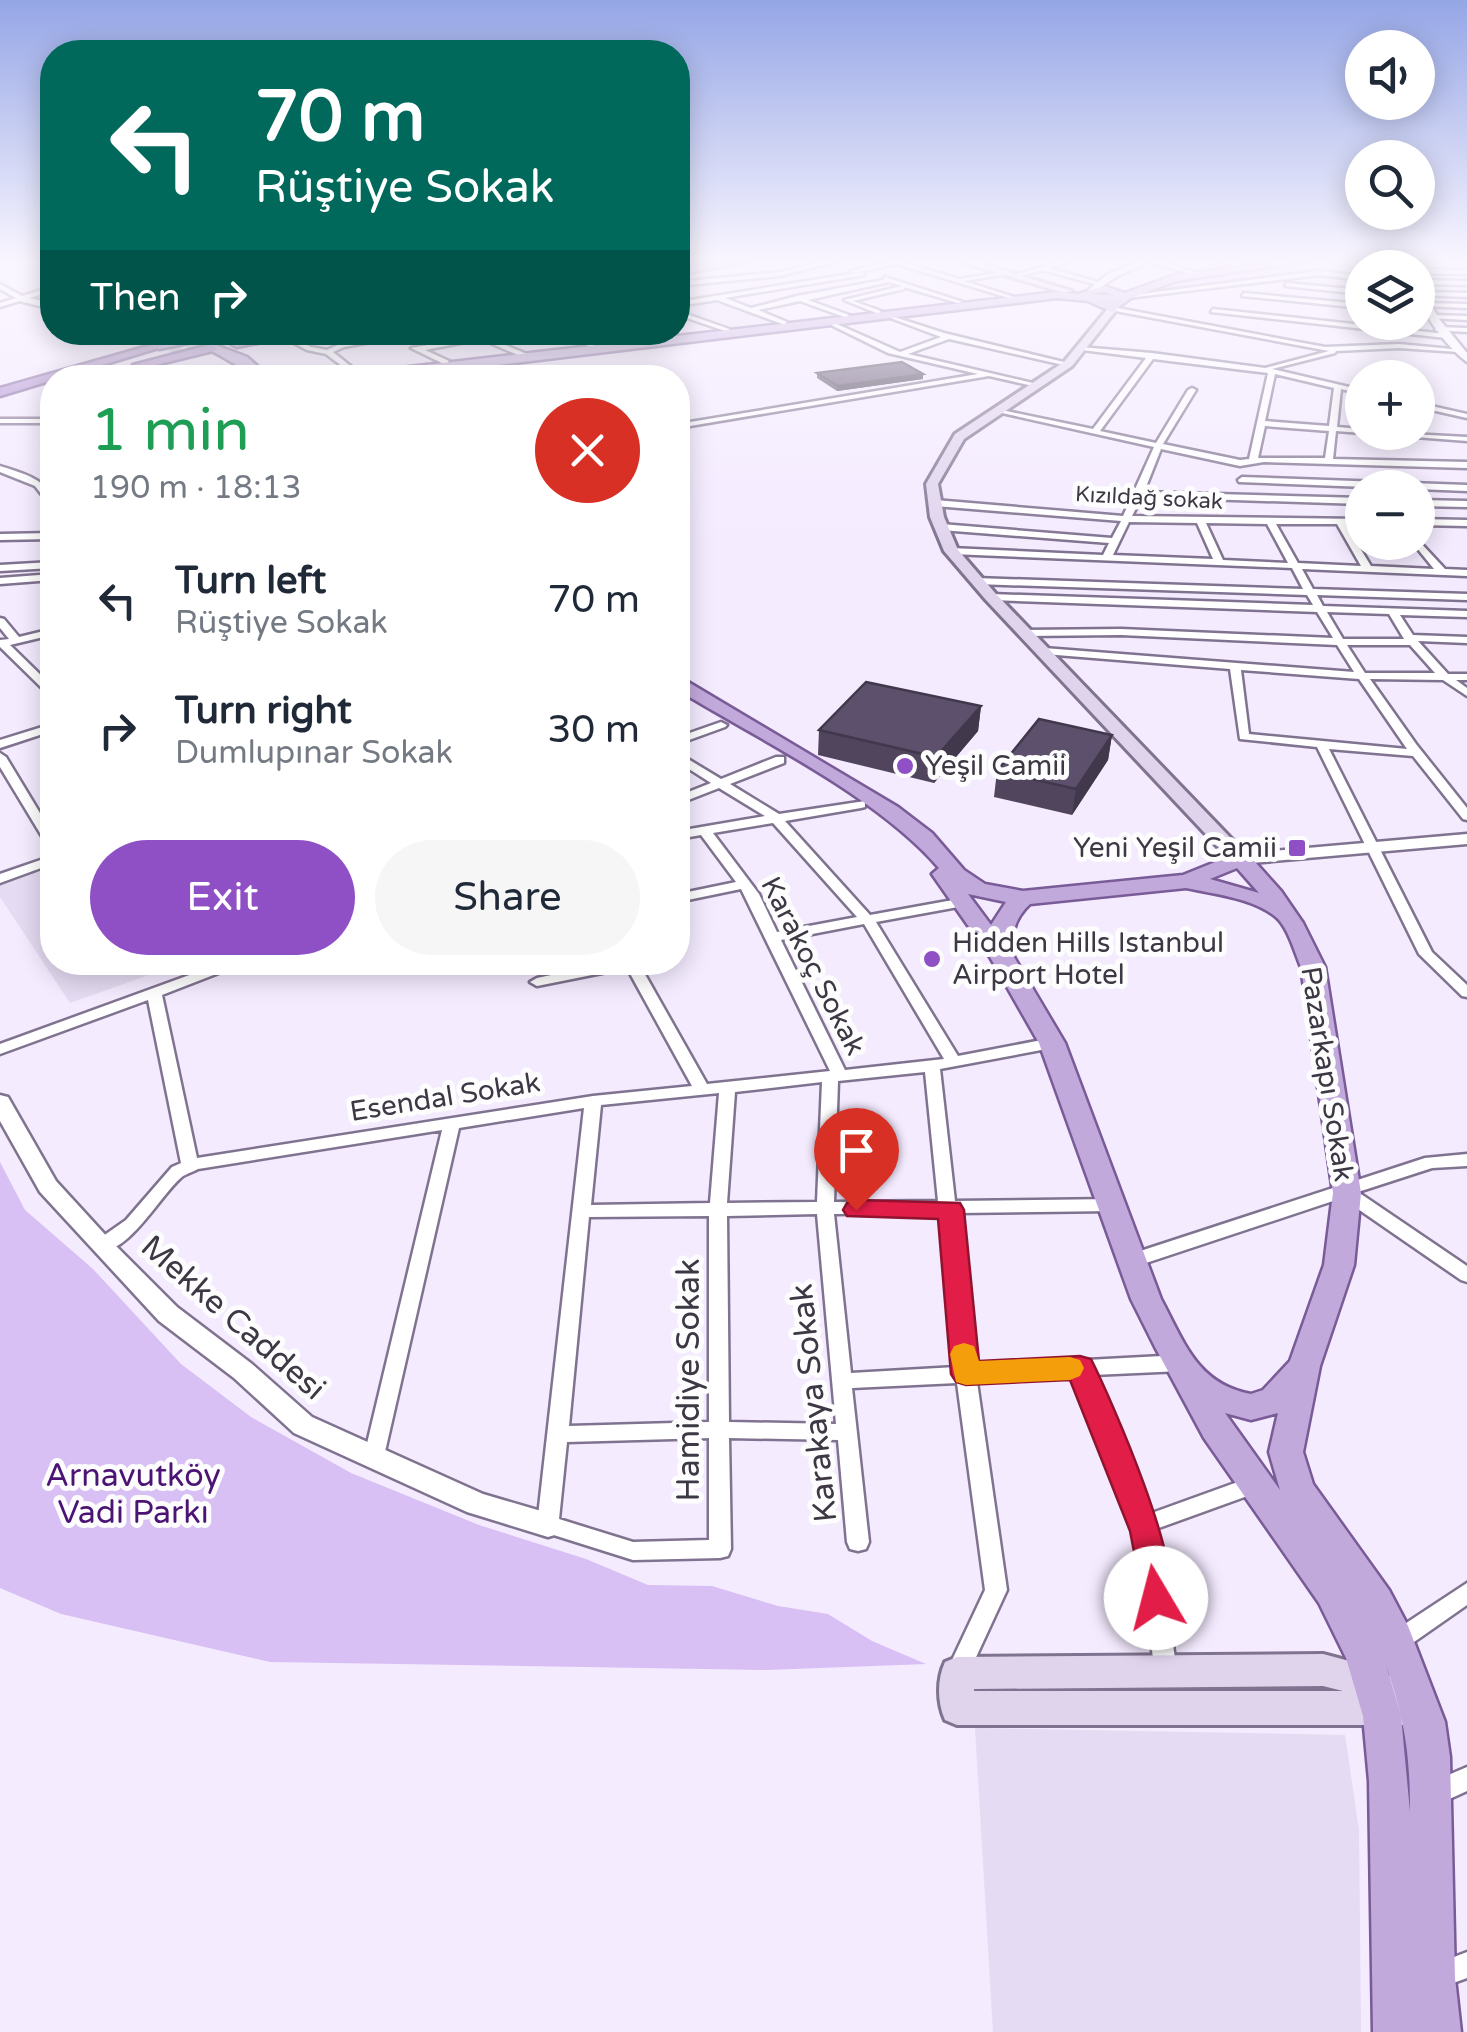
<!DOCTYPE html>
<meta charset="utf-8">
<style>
body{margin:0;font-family:"Varela Round",sans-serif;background:#f6f6f7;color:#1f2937;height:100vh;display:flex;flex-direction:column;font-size:38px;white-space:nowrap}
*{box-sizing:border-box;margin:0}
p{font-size:32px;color:#747a83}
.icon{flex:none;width:55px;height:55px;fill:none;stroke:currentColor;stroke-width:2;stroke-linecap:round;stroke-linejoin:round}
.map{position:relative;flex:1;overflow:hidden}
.sheet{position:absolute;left:40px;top:365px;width:650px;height:610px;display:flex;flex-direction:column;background:#fff;border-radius:40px;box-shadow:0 5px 25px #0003}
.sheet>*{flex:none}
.guide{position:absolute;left:40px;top:40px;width:650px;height:305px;border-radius:40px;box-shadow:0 5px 25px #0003;background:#00695c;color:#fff;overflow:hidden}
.tools{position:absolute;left:1345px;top:30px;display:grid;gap:20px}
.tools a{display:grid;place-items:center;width:90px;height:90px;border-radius:50%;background:#fff;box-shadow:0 5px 25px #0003;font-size:50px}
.pin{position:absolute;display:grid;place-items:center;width:85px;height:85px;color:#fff;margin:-102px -42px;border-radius:50% 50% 50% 0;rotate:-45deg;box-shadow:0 0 10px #0007}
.pin .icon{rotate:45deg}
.me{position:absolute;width:110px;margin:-55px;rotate:352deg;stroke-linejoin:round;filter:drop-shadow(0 0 8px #0008)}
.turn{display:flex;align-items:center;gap:35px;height:210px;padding:0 50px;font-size:45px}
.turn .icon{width:130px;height:130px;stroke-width:2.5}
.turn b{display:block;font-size:70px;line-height:85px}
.then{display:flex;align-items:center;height:95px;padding:0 50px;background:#0003;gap:20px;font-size:38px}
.round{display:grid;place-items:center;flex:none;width:105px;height:105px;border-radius:52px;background:#f6f6f7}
.head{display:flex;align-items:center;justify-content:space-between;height:170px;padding:0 50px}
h1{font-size:60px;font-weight:600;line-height:75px;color:#1e9e55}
.button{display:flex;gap:20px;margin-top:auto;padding:20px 50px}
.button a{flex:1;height:115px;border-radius:60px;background:#8f50c6;color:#fff;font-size:40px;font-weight:600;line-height:115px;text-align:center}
.button a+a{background:#f6f6f7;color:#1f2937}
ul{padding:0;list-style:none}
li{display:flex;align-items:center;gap:30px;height:130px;padding:0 50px}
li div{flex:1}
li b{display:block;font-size:38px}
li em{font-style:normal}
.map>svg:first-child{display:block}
.built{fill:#e5dbf2}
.green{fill:#d8bff4}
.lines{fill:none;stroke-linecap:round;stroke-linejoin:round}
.trunk-tunnel{stroke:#d0c7da;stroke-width:11;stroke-dasharray:11 6;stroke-linecap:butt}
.minor-casing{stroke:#807390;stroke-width:5}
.tertiary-casing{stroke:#807390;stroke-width:5}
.secondary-casing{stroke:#807390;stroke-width:6}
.primary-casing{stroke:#795c97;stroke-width:5}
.trunk-casing{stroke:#795c97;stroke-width:5}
.minor{fill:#fff;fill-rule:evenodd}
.tertiary{fill:#fff;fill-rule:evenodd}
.secondary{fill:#e0d4ed;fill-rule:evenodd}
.primary{fill:#c2a9db;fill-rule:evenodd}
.trunk{fill:#ae8ccf;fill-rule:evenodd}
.wall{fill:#50455d}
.shaded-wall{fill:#41384c}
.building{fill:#5d506c;stroke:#41384c;stroke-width:2.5}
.route{fill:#e11d48;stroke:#92132f;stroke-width:2.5}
.slow{fill:#f59e0b}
.poi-dot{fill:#8f50c6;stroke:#fdfdfd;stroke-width:4}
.labels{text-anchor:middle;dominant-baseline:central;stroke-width:10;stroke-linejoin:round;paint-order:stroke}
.far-street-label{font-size:22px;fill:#3e3845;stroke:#fdfdfd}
.poi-label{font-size:28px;fill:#3e3845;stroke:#fdfdfd;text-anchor:start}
.street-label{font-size:28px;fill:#3e3845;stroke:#fdfdfd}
.near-street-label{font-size:32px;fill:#3e3845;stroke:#fdfdfd}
.near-park-label{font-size:32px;fill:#4b1373;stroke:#fdfdfd}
</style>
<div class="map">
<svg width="1467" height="2032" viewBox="0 0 1467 2032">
<rect width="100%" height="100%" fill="#f4ebff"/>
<path class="built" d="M719,301l56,20 -44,6 -53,-17v-4z
M52,865v97l131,1 -113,40 -70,-106v-15z
M975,1728l370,7 14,95 2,202h-368z"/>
<path class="green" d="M1318,260h21l-3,11 -189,21 28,-10z
M0,1162l25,48 68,59 88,95 70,53 100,56 128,52 107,34 62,26 64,1 66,20 50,8 44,27 54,23 -159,6 -497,-8 -209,-48 -61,-26z"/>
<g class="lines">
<path class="trunk-tunnel" d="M170,350l83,-15"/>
<defs>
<path id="minor" d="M692,260h16l-30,6v-4z
M830,260h11l-61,16 -102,10v-4l102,-10z
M899,260h7l-1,3 54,16 50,-8 -2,3 -43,7 50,16 -5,1 -112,-34 -44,9 -3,-2z
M982,260h10l-16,6 -3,-2z
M1065,260h10l-26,8 52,15 -3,2 -56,-15 -25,7 -3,-2z
M1145,260h10l43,13 -3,2z
M1215,260h12l21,6 -3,2z
M1276,260h9l1,1 -3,2z
M1418,269l49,1v4l-49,-1z
M1319,271l43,5v4l-43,-5 -199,24 -3,-2z
M862,272l2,3 -139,23 26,10 46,-12 86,-16 2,-3 78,25 -5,1 -54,-16v2l-51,12 28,10 -2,3 -35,-14 58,-14 -13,-4 -81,18 41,15 -2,3 -47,-17 -42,9 29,12 -2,3 -68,-25 -39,6v-4z
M1418,280l49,1v4l-49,-1z
M1287,283l75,7v4l-77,-8z
M0,284l22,12 30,-9v4l-52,16v-4l16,-5 -16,-9z
M1423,292l44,1v4l-46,-2z
M1244,293l118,11v4l-120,-12z
M1427,303l40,1v4l-42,-2z
M1112,307l213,40 74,-3 63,6 -4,2 -59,-4 -63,3 -1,2 -63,16 90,21v4l-21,-5 -4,38 25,2v3h3l-3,1 -26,-2 -3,28 134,3v6l-203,-6 -24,4 -79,-17 -17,43 218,6v6l-220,-7 -10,19 230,3v6h-16l25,41 63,3 -22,-27h6v-2l27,29 22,1v6l-165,-7 11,20 154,5v6l-150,-5 6,11 144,5v6l-67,-2 13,20 54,2v6l-49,-2 30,33h19v6h-11l11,8v8l-24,-16 -73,-1 46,65 51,64v12l-4,-1 -50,-63 -84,-7 103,203 35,33v12l-5,-1 -43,-42 -102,-207 -77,-8 -10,-70 -186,-15 -5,-3 5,-3 310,24 -17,-27 -216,-10 -96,1 -5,-3 5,-3 96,-1 212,9 -16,-26 -326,-12 -5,-3 5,-3 322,11 -6,-10 -331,-11 -5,-3 5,-3 327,11 -11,-21 -341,-14 -5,-3 5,-3 152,7 6,-12 -168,-13 -5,-3 5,-3 171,14 9,-17 -186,-15 -4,-3 4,-3 188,16 31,-69 -161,-36 4,-2 96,20 53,-71 -64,-8 -2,-3 72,6 113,15 64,-17 -219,-41zM1153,359l115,14 -19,86 -9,1 -77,-16 33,-54 -4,-2 -4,2 -32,53 -56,-12zM1275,374l59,14 -5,38 -64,-5zM1265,426l64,5 -4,27h-67zM1129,522l68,1 16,36 -100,-4zM1206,523l61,1 21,39 -65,-3zM1276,524h61l24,42 -63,-3zM1327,612l62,2 15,25h-61zM1347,645h63l25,28h-70zM1241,670l118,9 48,70 -158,-15z
M1213,309l233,25 3,2 -3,2 -235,-26z
M678,311l51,18 1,1 -5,1 -47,-16z
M885,314l59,19 128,31 -4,2 -119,-27 -41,15 129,30 -4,2 -44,-10 -311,52v-4l300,-50 -90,-21 -63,-31 5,-1 70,31 41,-15 -56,-21z
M1433,315l34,1v4l-36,-2z
M1437,327l30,1v4l-32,-2z
M405,332h19l-80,15 -11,5 25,20 -3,4 -29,-22 -19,-4 -26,-14 5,-1 25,12 16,3 15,-7z
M554,332h10l32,14 -5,1z
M476,333l51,21 -7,2 -39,-17 -56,11 24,11 -3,4 -35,-17 63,-11 -1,-2z
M1418,403l49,11v4l-49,-11z
M0,419h52v4h-52z
M1372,432l95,5v4l-91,-7z
M0,466c21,7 51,13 52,39l-3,-1 -14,-18 -35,-14z
M1242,477l225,8v6l-228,-9 -1,-2z
M1418,500l49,1v6l-49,-1z
M1418,519l49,1v6l-49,-1z
M52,533v6l-52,1v-6z
M52,562v6l-52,3v-6z
M52,574v6l-52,4v-6z
M0,618l4,1 15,18 33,-8v6l-42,10 42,41v9l-4,-1 -48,-47v-7l9,-1 -9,-11z
M721,722l6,3 -2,2 -47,17v-7z
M52,724v7l-52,17v-8z
M0,753l6,4 46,76v14l-6,-4 -46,-76z
M678,753l43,26 55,-22h8v6l-54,21 49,30 86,-13v6l-4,1 -76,13 85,94 94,-17 5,1 2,3 -2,3 -93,17 82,134 94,-18 8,5 -8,5 -112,21 15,132 159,-2 6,2 3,4 -3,4 -6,2 -157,2 18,153 206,-11 7,3 3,5 -3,5 -7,3 -88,4 56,139 108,-39 7,3 3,6 -3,6 -108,39 21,143 -3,8 -8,3 -8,-3 -3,-8 -20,-141 -61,-155 -97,6 30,208 -42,91 -8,3 -8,-3 -3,-8 39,-83 -28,-207 -105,5 17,154 -3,7 -8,2 -8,-2 -3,-7 -9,-102 -109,-2 2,111 -3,7 -8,2 -87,2 -92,-29 -4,-6 47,-417 -125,20 -75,328 -3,6 -7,2 -7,-2 -3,-6 78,-326 -244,39c-2,1 -13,6 -15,7 -22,17 -55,81 -87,75l-3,-5 3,-5 30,-21 46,-53 9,-4 -33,-163 -148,54v-10l225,-82h22l-85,33 35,163 396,-62 99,-10 -65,-118 -90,18 -7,-4 7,-4 75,-16h26l69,122 123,-13 -89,-182 -63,13v-8l58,-12 -35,-47 -23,4v-8l87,-15 -46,-28 -41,16v-8l33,-13 -33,-21zM773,823l84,94 -80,15 -18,-38 -46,-61zM864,924l80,135 -99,11 -64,-130zM925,1072l13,129 -104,1 4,-121zM822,1082l-5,120 -90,1 8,-111zM719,1093l-9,110 -119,2 10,-100zM940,1213l16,154 -105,6 -17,-159zM817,1214l19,210 -107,-2 -2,-206zM709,1216v206l-140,4 20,-209zM709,1438v102l-76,2 -74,-23 8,-77z
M52,856v8l-52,19v-9z
M1467,1154v12l-35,2 -74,24 109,74v16l-6,-2 -119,-82 -208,69 -6,-2 -3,-5 3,-5 297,-97z
M1467,1583v22l-63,44 -8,3 -8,-3 -3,-7 3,-7z
M1467,1767v24l-33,15 -9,-3 -3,-9 3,-9z
M1467,1952v26l-30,11 -9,-4 -4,-9 4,-9z"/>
<path id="tertiary" d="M1142,260h11l-39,18 -19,14 -7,-2 20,-16z
M1386,260h8l5,8h-8z
M1418,283l22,37 27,33v9c-20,-15 -51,-53 -49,-79z
M22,296l30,8v5l-33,-8z
M137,332h20l14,5 -5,3z
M1467,834v10l-227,20 -9,-5 9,-5z
M0,1095l8,2 48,84 54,59 67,67 75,57 60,53 171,77 75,22 4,9 -4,9 -10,3 -81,-25 -173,-79 -60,-55 -75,-57 -119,-129 -40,-71z"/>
<path id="secondary" d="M955,260h14l103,31 -8,2z
M1109,307l8,2 -45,57 -108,73 -26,45 6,33 14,33 38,44 251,261 3,4 -10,6 -7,-2 -247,-263 -42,-49 -14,-34 -4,-33 29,-50 109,-72z
M168,332h16l-22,7v-4z
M1323,1654l49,13 60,29 5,12 -5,12 -12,5h-463l-12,-5c-8,-18 -8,-41 0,-58l12,-5zM1323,1686l20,5h-369v-2z"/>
<path id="primary" d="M1293,260h21l-138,21 -45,17 -19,14 -24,-11 -31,-3 -669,80h-74l743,-86 21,2 26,-8 21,7 50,-18zM1104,292l10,3 -24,-1z
M200,332h32l15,8 -10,7 -6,-3 3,-3 -22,-3 -53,11 -6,-3z
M213,344l34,13 24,21c-19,0 -43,-20 -62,-28z
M678,676l220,131 34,26 32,37 21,14 38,7 160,-16 57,-23 8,2 33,37 22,32 22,44 36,226 -7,72 -34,101 -17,86 10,32 76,106 19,36 37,96 5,35 5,221 6,54h-88l-4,-251 -6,-65 -17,-58 -27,-55 -115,-165 -49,-91 -24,-48 -92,-256 -49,-86 -58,-83 7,-6c-62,-72 -179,-128 -261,-178zM1237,868l22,25 -49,-14zM1186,888c28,6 67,10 90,29 12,10 19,36 25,50l32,226 -9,72 -34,96 -27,29 -12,4c-54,-10 -67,-52 -90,-95l-96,-256 -51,-86c-3,-22 -1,-37 16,-53zM968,894l38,8 -15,23zM1225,1413l26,7 27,-7 -9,39 11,38zM1386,1665c19,56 24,88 24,147l-9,-96z"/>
<path id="trunk" d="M731,260h24l-77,15v-6z
M284,332h28l-75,15 -6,-3z
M155,344l10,2 -165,50v-8z
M213,344l4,6 -78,19 -6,-4z"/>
</defs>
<use href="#minor" class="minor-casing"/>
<use href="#tertiary" class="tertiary-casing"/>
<use href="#secondary" class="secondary-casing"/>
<use href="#primary" class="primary-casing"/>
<use href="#trunk" class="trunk-casing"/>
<use href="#minor" class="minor"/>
<use href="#tertiary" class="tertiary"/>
<use href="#secondary" class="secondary"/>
<use href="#primary" class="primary"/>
<use href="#trunk" class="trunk"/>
</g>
<path class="wall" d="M817,373l106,6 -86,12 -20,-13z
M981,706l-3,25 -44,52 -116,-28 1,-25z
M1112,735l-4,25 -36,55 -78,-18 3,-26z"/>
<path class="shaded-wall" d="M923,374v5l-86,12 1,-5z
M981,706l-3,25 -44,52 2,-26z
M1112,735l-4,25 -36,55 4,-26z"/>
<path class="building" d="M902,362l21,12 -85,12 -21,-13z
M866,682l115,24 -45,51 -117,-27z
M1039,719l73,16 -36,54 -79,-18z"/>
<linearGradient id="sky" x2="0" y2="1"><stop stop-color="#95a6e6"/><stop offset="0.48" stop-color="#faf6ff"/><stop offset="1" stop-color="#faf6ff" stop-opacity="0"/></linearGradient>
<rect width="1467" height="545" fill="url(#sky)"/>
<path class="route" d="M856,1200l104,3 4,7 15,151 101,-5 11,3c21,42 95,210 77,249l-12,5 -11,-5 -15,-77 -60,-151 -104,5 -10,-3 -5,-8 -13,-155 -91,-3 -4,-6 4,-7z"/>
<path class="slow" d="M964,1343l10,3 5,15 91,-4 10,3 4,8 -4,8 -10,4 -104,5 -10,-3 -6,-28 4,-8z"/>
<g class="poi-dot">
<circle cx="905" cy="766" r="10"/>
<rect x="1287" y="838" width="20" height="20" rx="5"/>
<circle cx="932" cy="959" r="10"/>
</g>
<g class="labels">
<g class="far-street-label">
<text transform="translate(1149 498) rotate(3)">Kızıldağ sokak</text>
</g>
<g class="poi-label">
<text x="925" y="766">Yeşil Camii</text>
<text x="1277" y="848" text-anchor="end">Yeni Yeşil Camii</text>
<text x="952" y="943">Hidden Hills Istanbul<tspan x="952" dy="32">Airport Hotel</tspan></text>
</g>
<g class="street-label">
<text transform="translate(813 966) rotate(63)">Karakoç Sokak</text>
<text transform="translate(1327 1074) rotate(81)">Pazarkapı Sokak</text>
<text transform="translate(445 1097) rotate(-9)">Esendal Sokak</text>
</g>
<g class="near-street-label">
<text transform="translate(233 1318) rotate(41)">Mekke Caddesi</text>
<text transform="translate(689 1380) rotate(-90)">Hamidiye Sokak</text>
<text transform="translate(814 1403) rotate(-96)">Karakaya Sokak</text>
</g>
<g class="near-park-label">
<text x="133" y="1476">Arnavutköy<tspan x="133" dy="37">Vadi Parkı</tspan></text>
</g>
</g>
</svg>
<div class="tools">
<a><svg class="icon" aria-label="sound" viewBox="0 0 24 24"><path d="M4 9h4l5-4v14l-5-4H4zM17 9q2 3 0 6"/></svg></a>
<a><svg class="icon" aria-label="search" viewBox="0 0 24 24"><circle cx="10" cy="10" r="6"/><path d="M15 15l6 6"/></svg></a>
<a><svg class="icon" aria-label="layers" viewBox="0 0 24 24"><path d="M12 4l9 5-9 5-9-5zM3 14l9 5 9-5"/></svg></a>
<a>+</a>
<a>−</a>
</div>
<div class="pin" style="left:856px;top:1210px;background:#d93025"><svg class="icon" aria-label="arrive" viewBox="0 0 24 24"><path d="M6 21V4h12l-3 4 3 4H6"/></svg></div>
<svg class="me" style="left:1156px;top:1598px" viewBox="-20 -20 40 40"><circle r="19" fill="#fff"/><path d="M0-13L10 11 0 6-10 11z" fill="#e11d48"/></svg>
<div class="guide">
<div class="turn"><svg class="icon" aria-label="left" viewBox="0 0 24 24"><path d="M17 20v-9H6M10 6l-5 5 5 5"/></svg><div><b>70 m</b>Rüştiye Sokak</div></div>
<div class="then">Then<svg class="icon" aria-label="right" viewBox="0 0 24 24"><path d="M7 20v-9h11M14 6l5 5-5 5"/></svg></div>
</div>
<section class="sheet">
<div class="head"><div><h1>1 min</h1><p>190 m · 18:13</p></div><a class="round" style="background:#d93025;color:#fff"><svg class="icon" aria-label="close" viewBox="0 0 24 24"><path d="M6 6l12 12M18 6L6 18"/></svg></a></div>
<ul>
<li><svg class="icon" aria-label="left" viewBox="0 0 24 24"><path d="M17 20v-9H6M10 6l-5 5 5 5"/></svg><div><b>Turn left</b><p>Rüştiye Sokak</p></div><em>70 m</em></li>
<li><svg class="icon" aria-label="right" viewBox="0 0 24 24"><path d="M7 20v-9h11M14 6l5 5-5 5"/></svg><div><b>Turn right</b><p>Dumlupınar Sokak</p></div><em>30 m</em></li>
</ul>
<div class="button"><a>Exit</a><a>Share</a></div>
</section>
</div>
